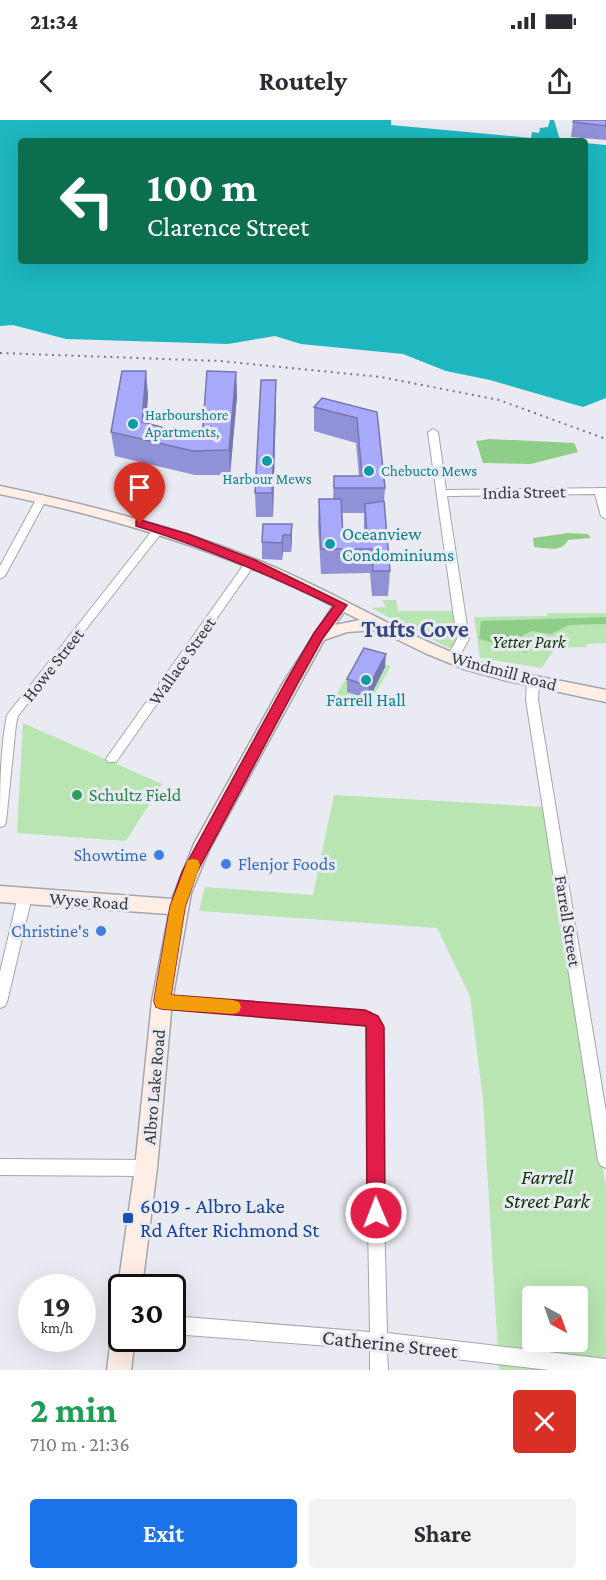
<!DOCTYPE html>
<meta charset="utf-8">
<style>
body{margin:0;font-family:"Crimson Pro",serif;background:#f2f2f3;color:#2b2b33;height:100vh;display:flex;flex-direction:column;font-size:22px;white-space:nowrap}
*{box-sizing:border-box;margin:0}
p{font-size:20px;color:#7c7c81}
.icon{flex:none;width:33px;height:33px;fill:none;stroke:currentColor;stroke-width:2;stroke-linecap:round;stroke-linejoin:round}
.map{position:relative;height:1250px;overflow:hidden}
.sheet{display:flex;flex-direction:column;background:#fff;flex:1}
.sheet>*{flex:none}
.hud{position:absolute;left:18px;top:18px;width:570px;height:126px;border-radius:6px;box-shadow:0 6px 24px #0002;background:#0b6e4f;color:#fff;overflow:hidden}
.needle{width:39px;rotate:140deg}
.buttons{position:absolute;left:522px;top:1166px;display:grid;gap:12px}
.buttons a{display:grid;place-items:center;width:66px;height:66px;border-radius:6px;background:#fff;box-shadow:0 6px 24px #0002;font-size:30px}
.speed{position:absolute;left:18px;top:1154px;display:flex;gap:12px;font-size:30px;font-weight:700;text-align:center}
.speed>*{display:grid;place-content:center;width:78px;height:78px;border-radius:50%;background:#fff;box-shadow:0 6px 24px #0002;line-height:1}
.speed small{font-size:15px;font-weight:400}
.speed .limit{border:3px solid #111;border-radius:9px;background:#fff;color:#111}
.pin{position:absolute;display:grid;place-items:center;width:51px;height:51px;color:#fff;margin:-62px -26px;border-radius:50% 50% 50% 0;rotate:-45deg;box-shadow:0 0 6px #0007}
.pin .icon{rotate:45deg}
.me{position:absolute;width:66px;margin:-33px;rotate:359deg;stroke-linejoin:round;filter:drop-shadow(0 0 4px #0008)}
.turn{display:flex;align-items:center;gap:21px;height:126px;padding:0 30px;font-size:27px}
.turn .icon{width:78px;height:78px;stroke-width:2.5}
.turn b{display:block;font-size:42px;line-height:51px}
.round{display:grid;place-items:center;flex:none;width:63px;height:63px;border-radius:6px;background:#f2f2f3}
.headline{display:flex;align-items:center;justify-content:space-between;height:102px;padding:0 30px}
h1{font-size:36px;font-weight:700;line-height:45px;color:#1e9e55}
.primary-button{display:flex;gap:12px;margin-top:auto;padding:12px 30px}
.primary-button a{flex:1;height:69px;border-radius:6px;background:#1a73e8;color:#fff;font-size:24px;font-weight:700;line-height:69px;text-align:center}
.primary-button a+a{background:#f2f2f3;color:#2b2b33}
.status{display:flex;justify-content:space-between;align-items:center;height:42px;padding:0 30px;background:#fff;direction:ltr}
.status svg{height:16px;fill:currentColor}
header{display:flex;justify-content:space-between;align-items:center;height:78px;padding:0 30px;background:#fff;font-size:27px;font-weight:700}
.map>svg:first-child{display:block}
.green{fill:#b8e5b2;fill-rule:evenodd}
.forest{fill:#8fce88}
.water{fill:#1eb7c0}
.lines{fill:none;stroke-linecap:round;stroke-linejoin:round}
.minor-casing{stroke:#a5a6ad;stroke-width:2}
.secondary-casing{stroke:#a5a6ad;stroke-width:3}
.minor{fill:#fff;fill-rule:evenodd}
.secondary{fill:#feeee6;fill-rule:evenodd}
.rail{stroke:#797a7e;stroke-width:2;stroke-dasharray:2 4.5;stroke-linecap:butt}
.wall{fill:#9191d8;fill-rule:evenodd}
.shaded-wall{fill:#7676b0}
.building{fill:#a9a9fb;stroke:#7676b0;stroke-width:1.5}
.route{fill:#e11d48;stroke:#92132f;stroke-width:1.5}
.slow{fill:#f59e0b}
.culture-dot{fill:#0f9aa8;stroke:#e9eaf2;stroke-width:2}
.leisure-dot{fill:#2e9e5b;stroke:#e9eaf2;stroke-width:2}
.shop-dot{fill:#3f7fe0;stroke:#e9eaf2;stroke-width:2}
.transit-dot{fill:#1a4fb4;stroke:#e9eaf2;stroke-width:2}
.labels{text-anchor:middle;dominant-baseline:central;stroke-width:6;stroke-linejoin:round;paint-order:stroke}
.far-culture-label{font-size:15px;fill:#0d838f;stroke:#e9eaf2;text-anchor:start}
.street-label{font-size:18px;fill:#39393c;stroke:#e9eaf2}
.culture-label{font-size:18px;fill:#0d838f;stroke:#e9eaf2;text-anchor:start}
.park-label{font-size:18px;font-style:italic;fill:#0c3708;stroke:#e9eaf2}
.leisure-label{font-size:18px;fill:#27864d;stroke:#e9eaf2;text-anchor:start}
.shop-label{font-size:18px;fill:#366cbe;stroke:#e9eaf2;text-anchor:end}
.near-park-label{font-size:21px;font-style:italic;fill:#0c3708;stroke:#e9eaf2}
.near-transit-label{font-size:21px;fill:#164399;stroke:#e9eaf2;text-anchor:start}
.near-street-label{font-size:21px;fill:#39393c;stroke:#e9eaf2}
.district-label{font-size:24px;font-weight:bold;fill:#334680;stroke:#e9eaf2}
</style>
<div class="status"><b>21:34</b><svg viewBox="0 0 49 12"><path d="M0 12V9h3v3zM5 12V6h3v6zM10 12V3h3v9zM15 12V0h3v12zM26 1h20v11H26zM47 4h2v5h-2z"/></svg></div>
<header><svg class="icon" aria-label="back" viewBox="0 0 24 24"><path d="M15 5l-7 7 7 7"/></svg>Routely<svg class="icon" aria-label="share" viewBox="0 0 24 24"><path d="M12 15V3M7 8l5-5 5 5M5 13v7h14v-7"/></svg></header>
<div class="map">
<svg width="606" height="1250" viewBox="0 0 606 1250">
<rect width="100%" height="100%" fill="#e9eaf2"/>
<path class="green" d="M382,480h14l2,11h58l4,26 -5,10 -6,1 -78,-40 15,-1z
M546,493h60v30l-20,1v3l-31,1 -13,20 -62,-10 -6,-41 73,-1z
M359,536l32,10 -23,40 -32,-10z
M23,603l139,61 -36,57 -109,-8z
M334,675l210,12 13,103 49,276v184h-107l-16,-271 -13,-103 -33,-68 -238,-17 6,-24 108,8zM532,1176h46v45h-46z"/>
<path class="forest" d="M490,319l84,4 4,9 -47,12 -48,-1 -7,-22z
M568,413l20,1 3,4 -23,2c-6,13 -22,8 -34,7l-1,-9z
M606,497v7l-37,1 -18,9 -20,-3 -18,11 15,11 -49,-14 2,-18z"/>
<path class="water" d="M0,0h391v5l140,13 1,-6 7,1 1,-5 8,-1 2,-7h4l6,20 3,1h-542v120h564v-118l21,2v253l-23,9 -93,-27 -44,-9 -43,-17 -102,-10 -26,-8 -47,8 -162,-5 -53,-14 -13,1z"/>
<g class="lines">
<defs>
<path id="minor" d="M433,309l5,3 8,58 160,-2v31l-5,-3 -6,-22 -148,2 22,143 -13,23 -4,1 -6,-4 11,-20 -29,-207z
M42,375l5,3 -42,78 -5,3v-13l37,-68z
M159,406l4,1v4l-145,185 -2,8 -10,98 -2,4 -4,1c0,-36 0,-77 7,-112l148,-188z
M251,439l4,1 1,2 -1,2 -139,198h-8l-2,-3 2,-3 139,-196z
M533,558l6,4 -1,18 68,412v56l-6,-3 -2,-5 -72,-460 1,-18z
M25,770l5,2 2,4 -25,106 -2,4 -5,2v-36l18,-76 2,-4z
M162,875l208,17 11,10 2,5v144l4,162 219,26v11h-57l-162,-19 1,19h-18v-21l-198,-15v-18l198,16 -3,-161 2,-141 -7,-7 -200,-16 -5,-2 -2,-4 2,-4z
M0,1039l146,1 6,3 2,5 -2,5 -6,3 -146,-1z"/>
<path id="secondary" d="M0,366c89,19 178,41 262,76 66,27 127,65 194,92 48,19 100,25 150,36v12l-98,-21 -44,-12 -39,-16 -47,-23 -31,2 -23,8 -115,210 -18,43 -19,108 -15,167 -15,119h-20v8l-4,-8 17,-119 17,-167 17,-87 -169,-12v-16l172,13 22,-55 89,-161 50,-77c-105,-54 -218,-88 -333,-112zM344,492l16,8 -25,5z
M122,1207v11h13l-4,32h-24l4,-32 4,-8z"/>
</defs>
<use href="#minor" class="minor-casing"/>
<use href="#secondary" class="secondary-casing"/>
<use href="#minor" class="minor"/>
<use href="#secondary" class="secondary"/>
<path class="rail" d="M0,233l220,8 161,16 118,23 107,39"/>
</g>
<path class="wall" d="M606,0v20l-35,-3 2,-15z
M236,252l1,24 -7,79h-35l-80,-19 -4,-24 37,-37 -2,28 56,15z
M276,284l-3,113h-17l-1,-24z
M314,287l63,5 8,76 -1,13 6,70 -2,25h-16l-2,-23 -49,1 -3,-50 1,-25h14l1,-23h25l-3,-33 -42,-12zM342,393h22v23h-21z
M292,404l-1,28h-8l-1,8 -20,-1v-17z
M385,547l-16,32 -22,-7v-13z"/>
<path class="shaded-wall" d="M146,251l2,24 -3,45 -3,-18z
M236,252l1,24 -7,79 -1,-25z
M276,260v24l-3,113 -1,-24z
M292,404v17l-1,11v-17z
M283,415v17l-1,8v-17z
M386,534l-1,13 -16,32v-13z"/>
<path class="building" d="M574,0h32v6l-33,-4z
M122,251h24l-4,51 60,16 5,-67 29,1 -7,78 -36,1 -82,-19z
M261,260h15l-4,113h-17z
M322,278l55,14 8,76h-51v-12h28l-5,-58 -43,-11z
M319,379h22l2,37h24l-2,-32 19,-3 6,70h-17l-1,-22h-51z
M263,404h29l-1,11h-8l-1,8 -20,-1z
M364,528l22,6 -17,32 -22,-7z"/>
<path class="route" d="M140,400l48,14 67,26 92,45 -24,33 -25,45 -101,189 -12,35 -14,88 194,15 13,6 6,11 1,186 -2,7 -7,2 -6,-2 -3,-7 -1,-187 -204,-17 -6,-2 -2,-6 16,-94 12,-35 103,-189 29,-50 20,-27c-65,-31 -129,-59 -198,-80v-5z"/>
<path class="slow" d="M193,739l5,1 2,5 -15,42 -14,88 62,5 6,2 2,5 -2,5 -6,2 -71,-5 -6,-2 -2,-6 16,-94 16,-42 2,-5z"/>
<g class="culture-dot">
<circle cx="133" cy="304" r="6"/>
<circle cx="267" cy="341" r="6"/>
<circle cx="369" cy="351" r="6"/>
<circle cx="330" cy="424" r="6"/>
<circle cx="366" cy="560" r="6"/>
</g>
<circle class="leisure-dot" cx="77" cy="675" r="6"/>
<g class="shop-dot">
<circle cx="159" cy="735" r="6"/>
<circle cx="226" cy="744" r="6"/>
<circle cx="101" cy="811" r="6"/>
</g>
<rect class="transit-dot" x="122" y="1092" width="12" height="12" rx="3"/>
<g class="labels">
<g class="far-culture-label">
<text x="145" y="295">Harbourshore<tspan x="145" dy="17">Apartments,</tspan></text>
<text x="381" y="351">Chebucto Mews</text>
<text x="267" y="359" text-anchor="middle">Harbour Mews</text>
</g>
<g class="street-label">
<text transform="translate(524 372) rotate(-1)">India Street</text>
<text transform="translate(182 541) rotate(-55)">Wallace Street</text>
<text transform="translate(53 545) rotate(-52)">Howe Street</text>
<text transform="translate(504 551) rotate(15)">Windmill Road</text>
<text transform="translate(89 781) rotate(4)">Wyse Road</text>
<text transform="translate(568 801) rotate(81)">Farrell Street</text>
<text transform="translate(154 967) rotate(-85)">Albro Lake Road</text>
</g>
<g class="culture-label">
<text x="342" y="414">Oceanview<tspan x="342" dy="21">Condominiums</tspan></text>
<text x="366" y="580" text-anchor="middle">Farrell Hall</text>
</g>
<g class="park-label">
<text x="529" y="522">Yetter Park</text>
</g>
<g class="leisure-label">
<text x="89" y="675">Schultz Field</text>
</g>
<g class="shop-label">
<text x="147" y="735">Showtime</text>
<text x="238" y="744" text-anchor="start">Flenjor Foods</text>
<text x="89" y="811">Christine's</text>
</g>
<g class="near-park-label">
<text x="547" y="1057">Farrell<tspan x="547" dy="24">Street Park</tspan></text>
</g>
<g class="near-transit-label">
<text x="140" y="1086">6019 - Albro Lake<tspan x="140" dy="24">Rd After Richmond St</tspan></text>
</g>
<g class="near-street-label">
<text transform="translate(390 1224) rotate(6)">Catherine Street</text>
</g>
<g class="district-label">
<text x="415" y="508">Tufts Cove</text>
</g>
</g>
</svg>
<div class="buttons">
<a><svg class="needle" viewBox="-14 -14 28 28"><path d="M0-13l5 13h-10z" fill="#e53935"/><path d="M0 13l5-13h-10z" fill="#7c7c81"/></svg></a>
</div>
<div class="speed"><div>19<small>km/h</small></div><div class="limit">30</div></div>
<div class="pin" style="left:140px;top:404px;background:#d93025"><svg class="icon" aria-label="arrive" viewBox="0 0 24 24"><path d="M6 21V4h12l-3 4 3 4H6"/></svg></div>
<svg class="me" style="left:376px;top:1093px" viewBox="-20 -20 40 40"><circle r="17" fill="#e11d48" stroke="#fff" stroke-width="3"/><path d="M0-11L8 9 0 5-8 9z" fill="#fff"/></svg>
<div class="hud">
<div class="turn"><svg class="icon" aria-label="left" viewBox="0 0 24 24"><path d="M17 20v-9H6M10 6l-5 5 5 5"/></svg><div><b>100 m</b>Clarence Street</div></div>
</div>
</div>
<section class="sheet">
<div class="headline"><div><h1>2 min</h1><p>710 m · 21:36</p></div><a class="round" style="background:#d93025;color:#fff"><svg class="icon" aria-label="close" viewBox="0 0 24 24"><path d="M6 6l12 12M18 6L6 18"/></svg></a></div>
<div class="primary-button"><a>Exit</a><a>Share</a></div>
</section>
